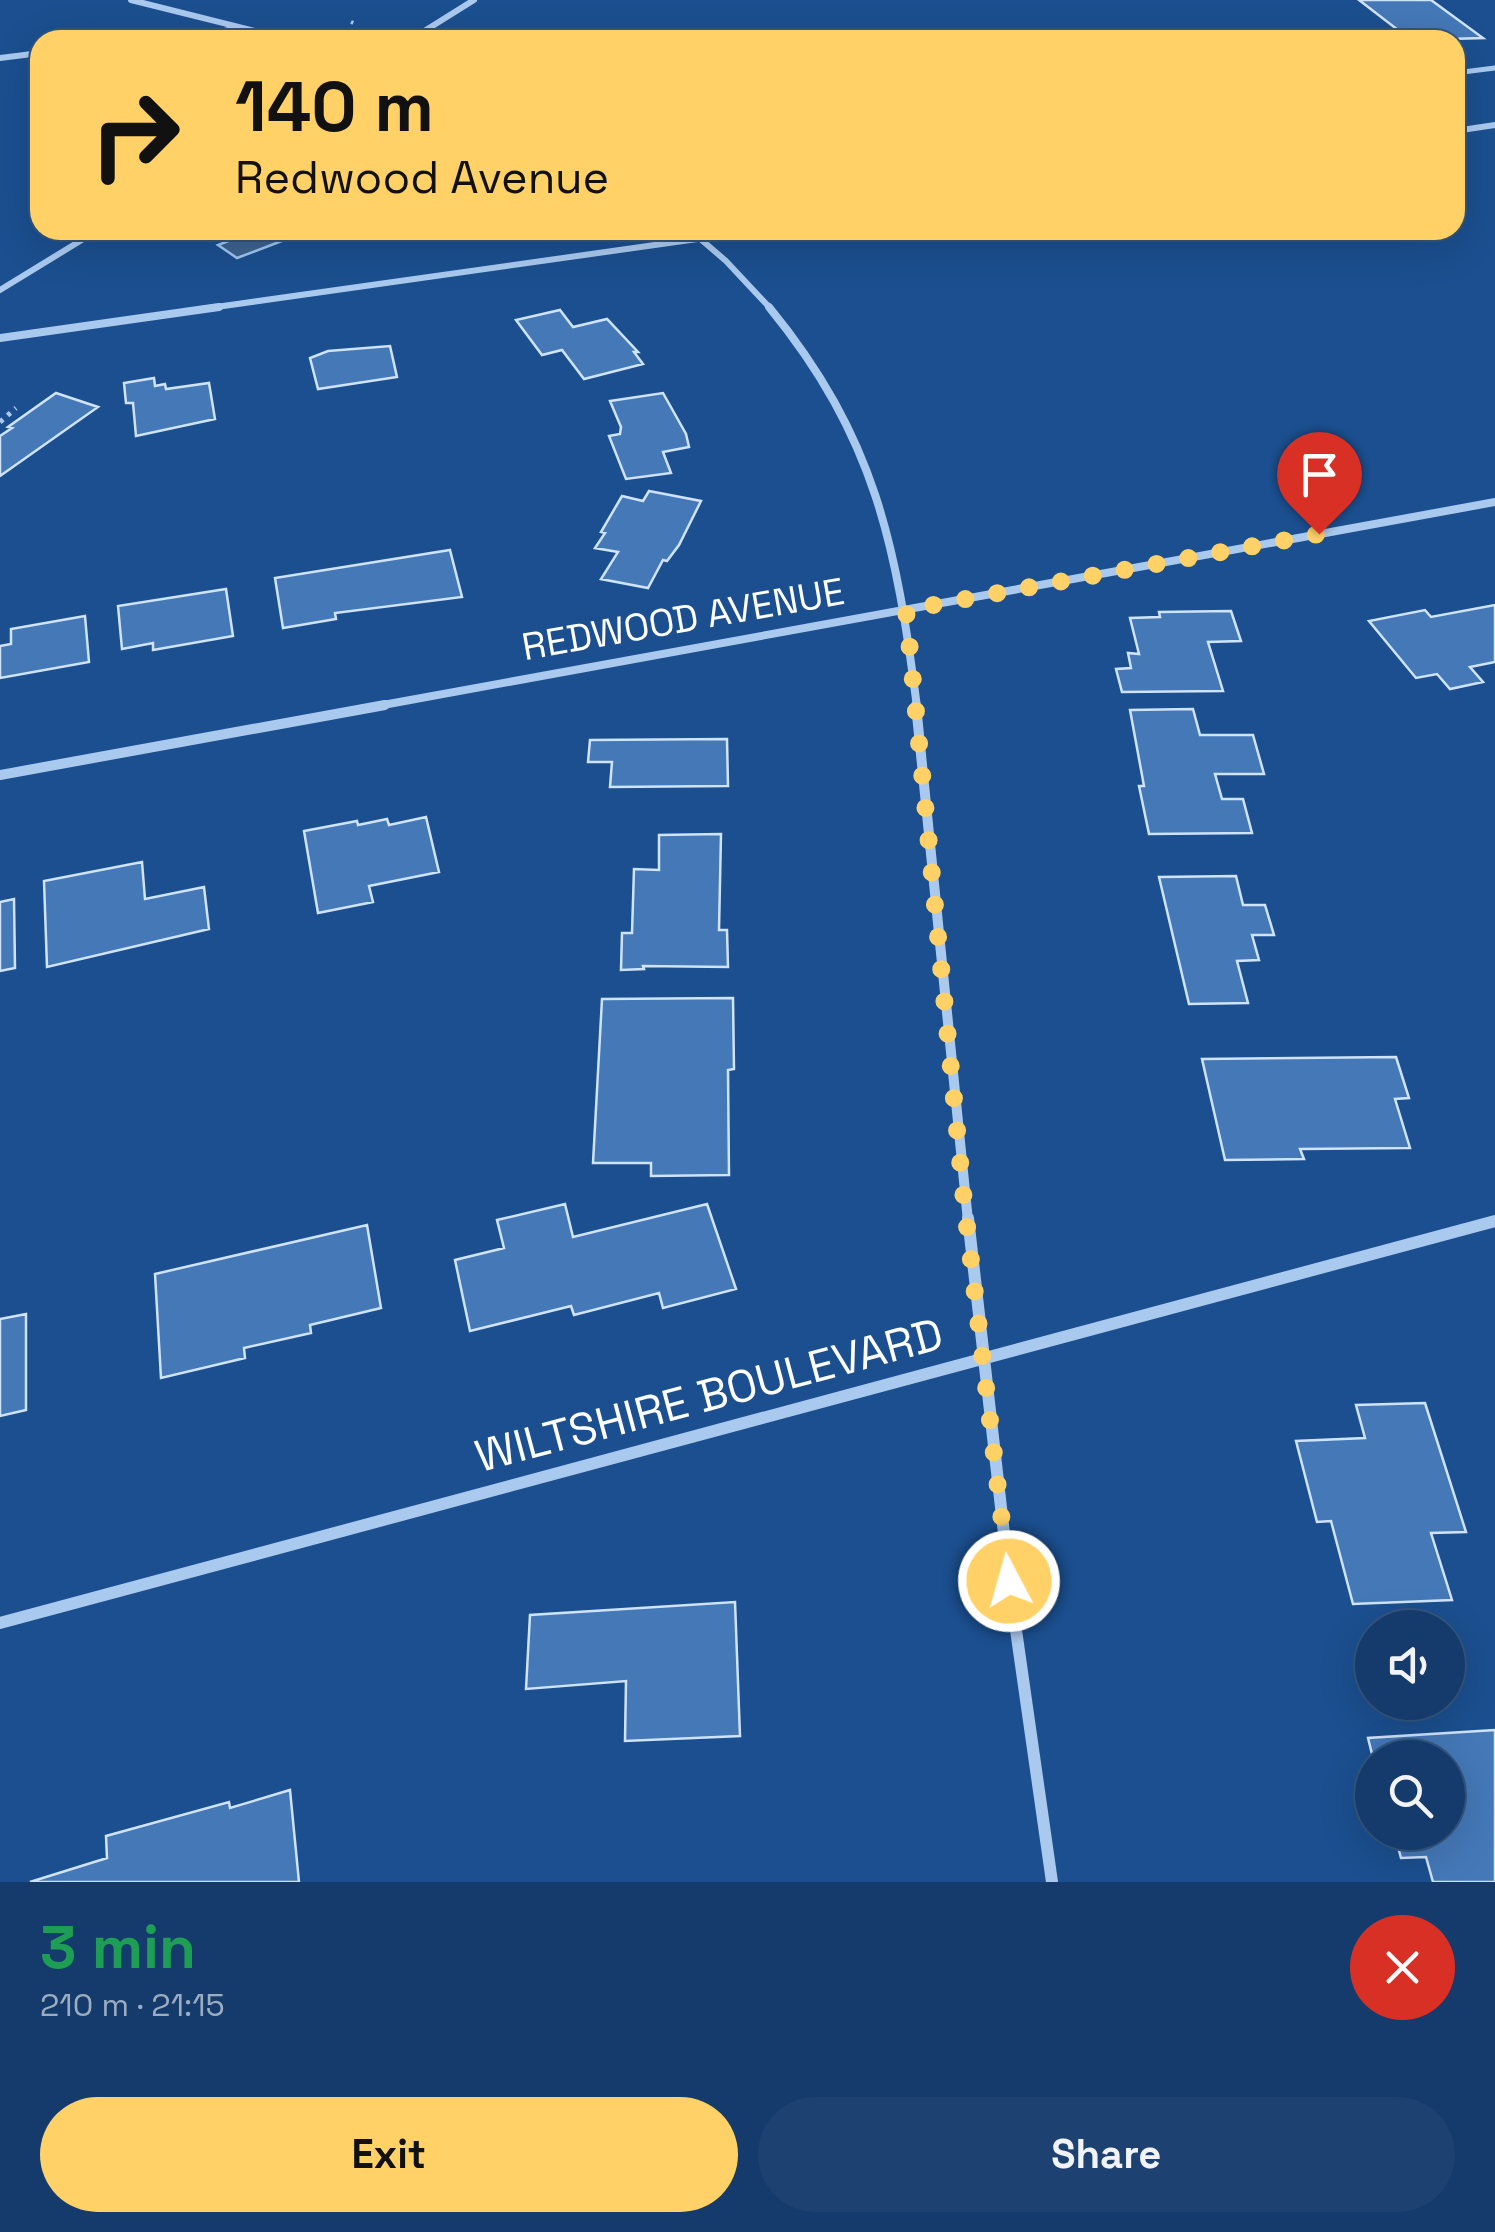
<!DOCTYPE html>
<meta charset="utf-8">
<style>
body{margin:0;font-family:"Space Grotesk",sans-serif;background:#1d4271;color:#f1f3f6;height:100vh;display:flex;flex-direction:column;font-size:38px;white-space:nowrap}
*{box-sizing:border-box;margin:0}
p{font-size:32px;color:#9dadc1}
.icon{flex:none;width:55px;height:55px;fill:none;stroke:currentColor;stroke-width:2;stroke-linecap:round;stroke-linejoin:round}
.map{position:relative;height:1882px;overflow:hidden}
.side{display:flex;flex-direction:column;background:#143b6b;flex:1}
.side>*{flex:none}
.top-card{position:absolute;left:30px;top:30px;width:1435px;height:210px;border-radius:30px;box-shadow:0 10px 40px #0002,0 0 0 2px #33557e;background:#ffd166;color:#111;overflow:hidden}
.fabs{position:absolute;left:1355px;top:1610px;display:grid;gap:20px}
.fabs a{display:grid;place-items:center;width:110px;height:110px;border-radius:50%;background:#143b6b;box-shadow:0 10px 40px #0002,0 0 0 2px #33557e;font-size:50px}
.pin{position:absolute;display:grid;place-items:center;width:85px;height:85px;color:#fff;margin:-102px -42px;border-radius:50% 50% 50% 0;rotate:-45deg;box-shadow:0 0 10px #0007}
.pin .icon{rotate:45deg}
.me{position:absolute;width:110px;margin:-55px;rotate:354deg;stroke-linejoin:round;filter:drop-shadow(0 0 8px #0008)}
.turn{display:flex;align-items:center;gap:35px;height:210px;padding:0 40px;font-size:45px}
.turn .icon{width:130px;height:130px;stroke-width:2.5}
.turn b{display:block;font-size:70px;line-height:85px}
.round{display:grid;place-items:center;flex:none;width:105px;height:105px;border-radius:52px;background:#1d4271}
.overview{display:flex;align-items:center;justify-content:space-between;height:170px;padding:0 40px}
h1{font-size:60px;font-weight:600;line-height:75px;color:#1e9e55}
.button{display:flex;gap:20px;margin-top:auto;padding:20px 40px}
.button a{flex:1;height:115px;border-radius:60px;background:#ffd166;color:#111;font-size:40px;font-weight:600;line-height:115px;text-align:center}
.button a+a{background:#1d4271;color:#f1f3f6}
.map>svg:first-child{display:block}
.water{fill:#3c6290;stroke:#9cc4f0;stroke-width:2.5}
.building{fill:#4478b7;stroke:#cfe3fa;stroke-width:2.5}
.lines{fill:none;stroke-linecap:round;stroke-linejoin:round}
.path-far1{stroke:#a9c9ee;stroke-width:4;stroke-dasharray:2.5 5;stroke-linecap:butt}
.path{stroke:#a9c9ee;stroke-width:5;stroke-dasharray:4 6;stroke-linecap:butt}
.lane{stroke:#a9c9ee;stroke-width:5}
.street-far3{stroke:#a9c9ee;stroke-width:6}
.street-far2{stroke:#a9c9ee;stroke-width:8}
.street-far1{stroke:#a9c9ee;stroke-width:10}
.street{stroke:#a9c9ee;stroke-width:12}
.route{stroke:#ffd166;stroke-width:18;stroke-dasharray:0 32.4}
.labels{text-anchor:middle;dominant-baseline:central;stroke-width:9;stroke-linejoin:round;paint-order:stroke}
.street-label{font-size:38px;fill:#fff;stroke:#1b4f8f}
.near-street-label{font-size:45px;fill:#fff;stroke:#1b4f8f}
</style>
<div class="map">
<svg width="1495" height="1882" viewBox="0 0 1495 1882">
<rect width="100%" height="100%" fill="#1b4f8f"/>
<path class="water" d="M257,230h29l9,6 -58,22 -19,-13z"/>
<path class="building" d="M1359,0h72l52,38 -72,2z
M560,310l13,17 34,-8 31,33h-4l9,12 -59,15 -22,-29 -20,5 -26,-35z
M390,346l7,31 -79,12 -8,-31 18,-7z
M154,378l1,8 10,-2 1,5 43,-6 6,36 -79,17 -3,-33h-7l-2,-20z
M56,393l42,14 -98,69v-40l12,-8 -4,-1z
M663,393l23,41 3,13 -26,5 8,21 -45,6 -17,-43 11,-2 1,-7 -11,-26z
M649,491l52,10 -22,44 -12,16 -4,-1 -15,28 -47,-9 17,-27 -23,-4 10,-15 -4,-1 21,-36 21,5z
M450,550l12,47 -127,16 1,6 -53,9 -8,-50z
M226,589l7,47 -80,14v-7l-31,6 -4,-43z
M1495,605v57l-25,5 13,15 -33,7 -13,-15 -21,4 -47,-57 56,-11 6,7z
M1231,611l10,30 -33,1 15,49 -101,1 -6,-23 15,-1 -3,-15 11,1 -9,-36 30,-1 -1,-5z
M85,616l4,46 -89,16v-32l11,-2v-15z
M1193,709l7,26h53l11,39h-49l7,25h21l9,34 -103,1 -10,-48h5l-14,-76z
M727,739l1,47 -118,1 2,-25h-24l2,-22z
M426,817l13,55 -70,14 4,16 -55,11 -14,-82 53,-10 1,4 29,-6 2,6z
M721,834l-2,96h8l1,37 -85,-1 1,3 -23,1 1,-37h10l2,-64 25,1v-35z
M142,862l3,37 59,-12 5,42 -162,38 -3,-86z
M1236,876l7,29h22l9,30h-22l7,25 -22,1 11,42 -59,1 -30,-127z
M14,899l1,69 -15,3v-69z
M733,998l1,71 -6,1 1,105 -78,1v-13h-58l9,-164z
M1396,1057l13,41 -14,1 15,49 -110,1 4,10 -79,1 -23,-101z
M565,1204l8,33 134,-33 29,85 -73,19 -4,-15 -85,22 -3,-9 -101,25 -15,-71 49,-12 -7,-28z
M367,1225l14,83 -71,17 1,8 -67,15 1,10 -84,20 -6,-104z
M26,1314v96l-26,6v-97z
M1425,1403l41,129 -35,1 21,67 -99,4 -22,-83 -14,1 -21,-81 69,-3 -9,-33z
M735,1602l5,134 -115,5 1,-60 -100,8 4,-74z
M1495,1730v152h-62l-7,-25 -25,1 -7,-26h54v-74h-75l-5,-20z
M290,1790l9,92h-269l77,-24 -1,-22 123,-34 1,6z"/>
<g class="lines">
<path class="path-far1" d="M351,22l5,2"/>
<path class="path" d="M0,422l16,-14"/>
<path class="lane" d="M1455,73l40,-5"/>
<path class="street-far3" d="M131,0l160,40
M185,40l48,-11
M410,40l64,-40
M0,58l40,-5
M1455,131l40,-6
M690,230l36,31 45,48
M0,290l98,-60
M202,309l559,-79"/>
<path class="street-far2" d="M769,307c107,131 127,238 148,400
M0,338l219,-31
M372,707l1123,-205"/>
<path class="street-far1" d="M916,705l52,516
M0,775l385,-70"/>
<path class="street" d="M968,1218l43,377 41,287
M0,1623l1495,-402"/>
</g>
<g class="lines">
<path class="route" d="M1009,1581l-45,-380 -58,-591 413,-76"/>
</g>
<g class="labels">
<g class="street-label">
<text transform="translate(683 619) rotate(-10)">REDWOOD AVENUE</text>
</g>
<g class="near-street-label">
<text transform="translate(709 1395) rotate(-15)">WILTSHIRE BOULEVARD</text>
</g>
</g>
</svg>
<div class="fabs">
<a><svg class="icon" aria-label="sound" viewBox="0 0 24 24"><path d="M4 9h4l5-4v14l-5-4H4zM17 9q2 3 0 6"/></svg></a>
<a><svg class="icon" aria-label="search" viewBox="0 0 24 24"><circle cx="10" cy="10" r="6"/><path d="M15 15l6 6"/></svg></a>
</div>
<div class="pin" style="left:1319px;top:534px;background:#d93025"><svg class="icon" aria-label="arrive" viewBox="0 0 24 24"><path d="M6 21V4h12l-3 4 3 4H6"/></svg></div>
<svg class="me" style="left:1009px;top:1581px" viewBox="-20 -20 40 40"><circle r="17" fill="#ffd166" stroke="#fff" stroke-width="3"/><path d="M0-11L8 9 0 5-8 9z" fill="#fff"/></svg>
<div class="top-card">
<div class="turn"><svg class="icon" aria-label="right" viewBox="0 0 24 24"><path d="M7 20v-9h11M14 6l5 5-5 5"/></svg><div><b>140 m</b>Redwood Avenue</div></div>
</div>
</div>
<section class="side">
<div class="overview"><div><h1>3 min</h1><p>210 m · 21:15</p></div><a class="round" style="background:#d93025;color:#fff"><svg class="icon" aria-label="close" viewBox="0 0 24 24"><path d="M6 6l12 12M18 6L6 18"/></svg></a></div>
<div class="button"><a>Exit</a><a>Share</a></div>
</section>
